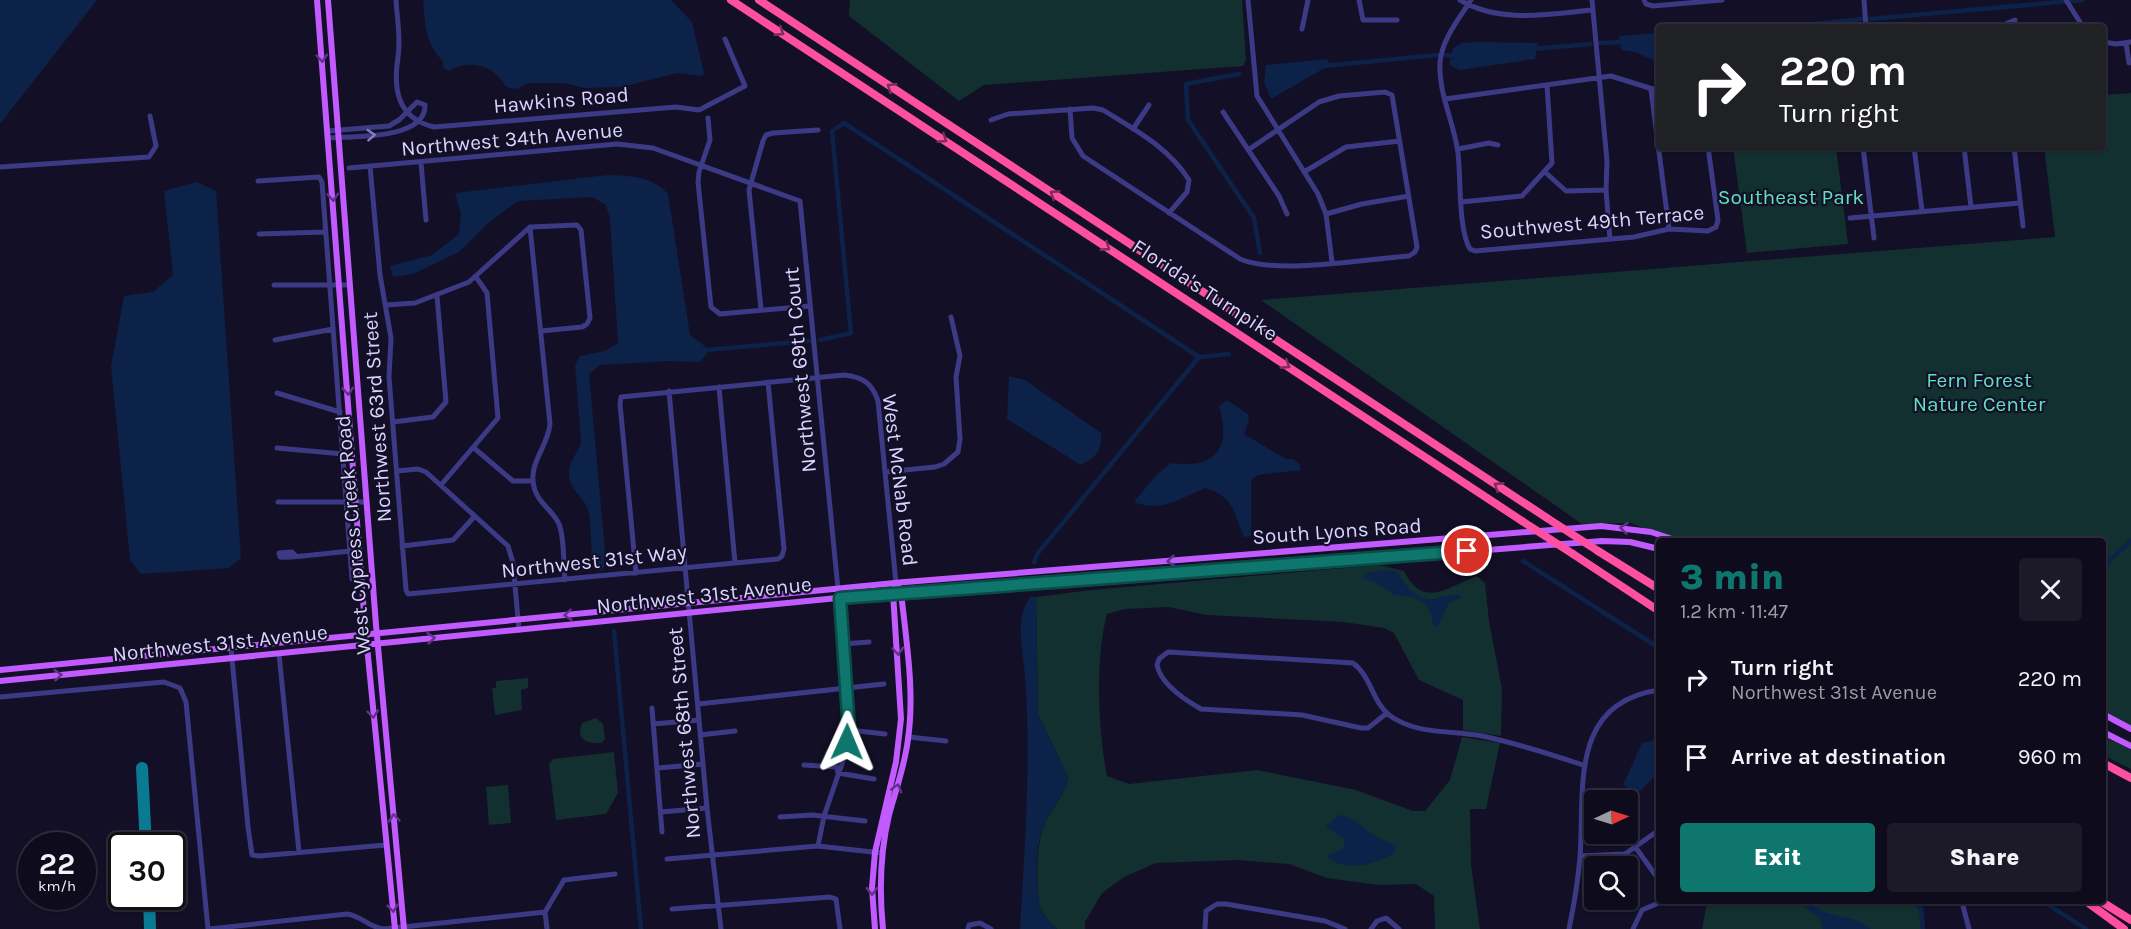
<!DOCTYPE html>
<meta charset="utf-8">
<style>
body{margin:0;font-family:Karla,sans-serif;background:#1c1929;color:#f1f3f6;height:100vh;display:flex;flex-direction:column;font-size:22px;white-space:nowrap}
*{box-sizing:border-box;margin:0}
p{font-size:20px;color:#9b9ba3}
.icon{flex:none;width:33px;height:33px;fill:none;stroke:currentColor;stroke-width:2;stroke-linecap:round;stroke-linejoin:round}
.map{position:relative;flex:1;overflow:hidden}
.details{position:absolute;left:1656px;top:538px;width:450px;height:366px;display:flex;flex-direction:column;background:#0e0b1c;border-radius:6px;box-shadow:0 2px 4px #0004,0 0 0 2px #2e2b3b}
.details>*{flex:none}
.hud{position:absolute;left:1656px;top:24px;width:450px;height:126px;border-radius:6px;box-shadow:0 2px 4px #0004,0 0 0 2px #2e2b3b;background:#202124;color:#fff;overflow:hidden}
.needle{width:39px;rotate:86deg}
.buttons{position:absolute;left:1584px;top:790px;display:grid;gap:12px}
.buttons a{display:grid;place-items:center;width:54px;height:54px;border-radius:6px;background:#0e0b1c;box-shadow:0 2px 4px #0004,0 0 0 2px #2e2b3b;font-size:30px}
.speed{position:absolute;left:18px;top:832px;display:flex;gap:12px;font-size:30px;font-weight:700;text-align:center}
.speed>*{display:grid;place-content:center;width:78px;height:78px;border-radius:50%;background:#0e0b1c;box-shadow:0 2px 4px #0004,0 0 0 2px #2e2b3b;line-height:1}
.speed small{font-size:15px;font-weight:400}
.speed .limit{border:3px solid #111;border-radius:9px;background:#fff;color:#111}
.pin{position:absolute;display:grid;place-items:center;width:51px;height:51px;color:#fff;margin:-26px;border:3px solid #fff;border-radius:50%;box-shadow:0 2px 6px #0007}
.me{position:absolute;width:66px;margin:-33px;rotate:1deg;stroke-linejoin:round;filter:drop-shadow(0 0 4px #0008)}
.turn{display:flex;align-items:center;gap:21px;height:126px;padding:0 24px;font-size:27px}
.turn .icon{width:78px;height:78px;stroke-width:2.5}
.turn b{display:block;font-size:42px;line-height:51px}
.round{display:grid;place-items:center;flex:none;width:63px;height:63px;border-radius:6px;background:#1c1929}
.head{display:flex;align-items:center;justify-content:space-between;height:102px;padding:0 24px}
h1{font-size:36px;font-weight:800;line-height:45px;color:#0f766e}
.primary-button{display:flex;gap:12px;margin-top:auto;padding:12px 24px}
.primary-button a{flex:1;height:69px;border-radius:6px;background:#0f766e;color:#fff;font-size:24px;font-weight:800;line-height:69px;text-align:center}
.primary-button a+a{background:#1c1929;color:#f1f3f6}
ul{padding:0;list-style:none}
li{display:flex;align-items:center;gap:18px;height:78px;padding:0 24px}
li div{flex:1}
li b{display:block;font-size:22px}
li em{font-style:normal}
.map>svg:first-child{display:block}
.green{fill:#12302f}
.water{fill:#0c2248}
.lines{fill:none;stroke-linecap:round;stroke-linejoin:round}
.canal{stroke:#0c2248;stroke-width:4.5}
.taxiway{stroke:#0a7a92;stroke-width:12}
.minor{stroke:#3d3a85;stroke-width:5}
.major{stroke:#c25bff;stroke-width:6}
.highway{stroke:#ff4fa3;stroke-width:8}
.highway-bridge{stroke:#ff4fa3;stroke-width:8}
.oneway{stroke:#7d2c5e}
.oneway2{stroke:#623188}
.oneway3{stroke:#837fbc}
.route-casing{stroke:#0a4d48;stroke-width:15}
.route{stroke:#0f766e;stroke-width:10}
.labels{text-anchor:middle;dominant-baseline:central;stroke-width:4.5;stroke-linejoin:round;paint-order:stroke}
.street-label{font-size:21px;fill:#d9d4ff;stroke:#130f26}
.park-label{font-size:21px;fill:#5fe0c0;stroke:#130f26}
</style>
<div class="map">
<svg width="2131" height="929" viewBox="0 0 2131 929">
<rect width="100%" height="100%" fill="#130f26"/>
<path class="green" d="M850,0h392l4,60 -3,6 -259,19 -25,16 -110,-85z
M2131,93v634l-28,-13v-172h-426l-46,-19 -49,1 -321,-224 794,-63 -11,-90h59v-52z
M1733,147h103l12,97 -101,9z
M1379,565l25,6c20,39 43,16 73,5l8,7 4,38 13,68 -1,47 -38,-6v-30l-44,-20 -25,-47 -10,-5 -41,-6 -136,-7 -39,-8 -43,2 -18,5c-12,45 -9,116 0,162l22,8 128,-14 99,20 57,21h12l25,-31 12,-43 38,6 -14,66h-16l1,56 9,64h-45l-1,-33 -18,-12 -38,1 -51,-7 -38,-14 -50,-4 -83,3 -32,14 -22,16 -17,29v7h-28c-8,-7 -16,-16 -18,-27 -3,-21 -3,-60 6,-79 7,-16 20,-28 23,-46l-30,-63 -2,-117 56,-7z
M528,678v10l-7,2 1,20 -27,5 -3,-27h4v-7z
M596,718l7,6 2,15 -3,4c-14,1 -27,-3 -20,-20z
M2103,736l28,14v19l-28,-14z
M614,752l4,41 -12,21 -50,6 -7,-56 4,-5z
M508,785l3,38 -22,2 -3,-38z
M1707,902h203l10,8 1,19h-219z"/>
<path class="water" d="M0,0h97l-97,124z
M423,0h248l21,22 12,51 -2,3 -25,-3 -56,14 -37,1 -20,-5h-36l-12,6 -10,-2c-12,-23 -36,-28 -58,-16l-5,-4v-6c-18,-17 -18,-38 -20,-61z
M1659,33v30l-24,-11 -14,-2 -2,-14z
M1474,42l64,1 -3,16 -75,11 -11,-5 4,-17 9,-5z
M1328,59v7l-57,33 -7,-17 2,-17z
M608,175c23,1 44,1 60,19l22,141 20,15 -10,12 -30,-1 -70,4 -11,9 16,177 -1,17 -3,3 -6,-2 -3,-5c-1,-14 0,-45 -5,-57 -7,-14 -19,-19 -18,-36 1,-13 10,-18 12,-30l-6,-76 5,-9 24,-5 14,-8 -8,-124 -4,-14 -14,-8 -74,4 -30,22 -29,29 -46,22 -20,3 -3,-11 42,-11 27,-21 2,-20 -6,-21z
M197,182l19,9 25,367 -12,10 -88,6 -11,-14 -19,-194 13,-70 29,-4 20,-17 -9,-84z
M1009,376l16,4 76,53c2,16 -5,25 -20,32l-74,-46z
M1227,400l21,14 1,7 -5,13 42,25h7l6,4 2,7 -43,5 -7,5v56l-7,1c-11,-25 -9,-40 -39,-49 -25,10 -43,25 -71,14l22,-27 15,-12c44,6 61,-14 48,-57z
M1387,570l11,2c5,12 20,29 36,27 10,-2 20,-7 28,-2l-13,6 -12,25c-7,-6 -4,-11 -8,-18 -7,-15 -23,-13 -35,-15l-19,-13 -13,-4 5,-5z
M1031,596l5,1 2,117 30,63c-3,18 -16,30 -23,46 -10,21 -10,56 -6,79 2,11 10,20 18,27h-37c5,-84 11,-169 5,-253 -2,-26 -11,-59 6,-80z
M1659,739v33l-21,21 -15,-8 19,-42z
M1340,815c15,2 22,13 34,20 7,5 16,6 22,12l-2,6c-20,12 -49,20 -68,3l18,-8v-9l-18,-13z
M1798,902c11,-1 17,5 27,10 16,6 33,5 46,17h-48l-3,-11z"/>
<g class="lines">
<path class="canal" d="M1870,19l213,-19
M1787,27l74,-8
M1599,43l24,-1
M1533,49l57,-5
M1445,55l11,1
M1323,66l114,-11
M1239,74l-53,10 2,36 66,98 6,35
M820,340l31,-7 -19,-202 12,-8 355,234
M706,350l103,-9
M1523,561l136,87
M1034,562l4,-9 161,-196 30,-3
M2103,566l28,-25
M614,631l27,298
M1914,902l7,6 2,21
M2044,902l42,27"/>
<path class="taxiway" d="M142,768l4,78
M149,897l1,32"/>
<path class="minor" d="M396,0c1,18 5,39 2,57 -5,32 -1,61 36,70l242,-20 23,3 46,-24 -20,-47
M1248,0l9,96 61,98 8,20 6,48
M1359,0l4,20h34
M1460,0c40,24 89,14 132,10
M1471,0c-12,19 -29,39 -31,62 -2,31 14,60 18,91 3,24 0,76 12,96l5,2 159,-14 35,-8 39,2 8,-4 2,-7 -10,-73
M1592,0l15,161 -1,29 4,49
M1644,0l2,4 7,2 69,-6
M1864,0l2,27
M2066,0l17,27
M1998,27l17,-7
M1302,29l6,-29
M2103,42l13,2 15,-2
M2126,43l3,20
M1651,90l18,139
M1445,99l166,-23 48,15
M1070,109l2,29 11,18 157,103c37,16 126,0 169,-3l6,-4 2,-5 -25,-152 -7,-3 -46,4 -20,6 -71,48
M1223,112l56,84 8,18
M708,118l2,22 -11,32 -1,10 13,125 9,7 90,-8
M991,120l17,-6 85,-6 10,2c32,20 65,37 86,70l-2,12 -18,21
M1133,129l16,-24
M328,131l61,-5 10,-6 18,-18 8,3c1,35 -73,31 -96,33
M1863,147l11,91
M1914,147l8,64
M1964,147l7,60
M2014,147l9,79
M1458,149l31,-6 9,2
M421,163l5,57
M370,166l10,109 11,63 -2,39 17,213 2,4 370,-35 4,-3 2,-7 -16,-167
M0,167l149,-10 7,-11 -6,-30
M349,168l268,-24 36,4 147,53 38,388
M1304,172l42,-25 54,-6
M1545,172l21,19 40,-1
M258,181l61,-4 3,5 30,397
M1461,202l61,-6 30,-33 -5,-78
M1326,214l36,-10 47,-8
M1850,218l170,-15
M530,227l20,197c-2,21 -19,37 -17,57 2,22 19,27 26,43 6,16 4,39 6,56
M259,234l67,-2
M274,285h76
M386,305l29,-2 54,-21 61,-55 47,-2 4,5 9,88 -3,6 -5,3 -41,4
M761,309l-12,-119 14,-49 3,-6 7,-2 45,-3
M275,340l58,-11
M719,387l16,176
M669,391l38,417 14,121
M277,393l63,19
M393,422l40,-5 13,-15 -9,-106
M277,448l66,6
M474,448l39,33h20
M397,471l21,-2 8,3 82,74 5,17 6,67
M885,472l50,-5 9,-3 14,-12 2,-13 -4,-62 4,-21 -9,-39
M441,485l57,-67 -11,-125 -11,-16
M278,502h89
M402,546l51,-6 22,-24
M296,556l-4,-4 -13,1 1,4c5,2 59,-5 70,-6
M636,573l-16,-169 1,-7 223,-22c19,2 28,8 34,26l18,182
M843,644l26,-2
M231,648l17,179 4,28 7,1 127,-11
M279,654l20,198
M0,697l164,-15 16,6 6,14 22,227
M698,704l186,-20
M652,708l10,124
M1387,713l-19,15h-7l-59,-13 -101,-6c-16,-9 -40,-25 -44,-44l2,-6 9,-7 185,11c18,13 19,38 36,52 27,20 61,15 93,21 34,7 68,18 101,29
M653,724l46,-4
M849,730l36,4
M700,735l35,-4
M909,737l37,4
M804,765l33,2 1,6 36,6
M658,768l45,-4
M661,812l46,-4
M780,817l32,-2 53,6
M818,846l6,-30 21,-61 4,-25 -9,-132
M1636,848l23,32
M1580,856l45,-2 34,-24
M667,859l151,-13 64,7
M1962,902l7,27
M672,909l158,-12 6,2 4,30
M545,912l2,17
M209,929l138,-15c15,2 21,13 37,15l161,-17 19,-32 51,-6
M968,929l1,-4 11,-2 11,6
M1205,929l1,-18 11,-7h9l99,17 20,8
M1371,929l6,-8 9,-3 13,11
M1569,929c5,-24 9,-48 11,-72 5,-67 -12,-154 79,-167
M1633,929l9,-19 19,-8"/>
<path class="major" d="M317,0l48,626 30,303
M328,0l48,625 28,304
M0,670l905,-88 696,-56 50,6 30,10
M0,681l908,-90 246,-15 448,-35 28,1 29,7
M2103,714l28,15
M2103,732l28,14
M875,929l-3,-41 3,-36 21,-90 5,-43 -8,-126 3,-10
M883,929c-4,-39 -3,-76 6,-114 7,-26 16,-50 19,-76 7,-48 -2,-99 -7,-147l-5,-9"/>
<path class="highway" d="M731,0l791,521
M759,0l788,518
M1598,551l61,38
M1573,554l86,57
M2103,763l28,15
M2087,902l37,27
M2102,902l29,18"/>
<path class="highway-bridge" d="M1547,518l51,33
M1522,521l51,33"/>
</g>
<defs><path id="oneway-chevron" d="M-2-3.5L2.5 0L-2 3.5" fill="none" stroke-width="1.6" stroke-linecap="round" stroke-linejoin="round" transform="scale(1.5)"/></defs>
<g class="oneway">
<use href="#oneway-chevron" transform="translate(780 32) rotate(33)"/>
<use href="#oneway-chevron" transform="translate(891 87) rotate(-147)"/>
<use href="#oneway-chevron" transform="translate(943 139) rotate(33)"/>
<use href="#oneway-chevron" transform="translate(1054 194) rotate(-147)"/>
<use href="#oneway-chevron" transform="translate(1106 247) rotate(33)"/>
<use href="#oneway-chevron" transform="translate(1286 365) rotate(33)"/>
<use href="#oneway-chevron" transform="translate(1498 486) rotate(-147)"/>
</g>
<g class="oneway2">
<use href="#oneway-chevron" transform="translate(322 58) rotate(85)"/>
<use href="#oneway-chevron" transform="translate(333 197) rotate(86)"/>
<use href="#oneway-chevron" transform="translate(348 391) rotate(86)"/>
<use href="#oneway-chevron" transform="translate(1624 528) rotate(-173)"/>
<use href="#oneway-chevron" transform="translate(1171 561) rotate(175)"/>
<use href="#oneway-chevron" transform="translate(568 615) rotate(175)"/>
<use href="#oneway-chevron" transform="translate(431 638) rotate(-6)"/>
<use href="#oneway-chevron" transform="translate(898 651) rotate(85)"/>
<use href="#oneway-chevron" transform="translate(58 675) rotate(-5)"/>
<use href="#oneway-chevron" transform="translate(373 714) rotate(84)"/>
<use href="#oneway-chevron" transform="translate(897 788) rotate(-74)"/>
<use href="#oneway-chevron" transform="translate(394 818) rotate(-95)"/>
<use href="#oneway-chevron" transform="translate(872 891) rotate(89)"/>
<use href="#oneway-chevron" transform="translate(393 908) rotate(84)"/>
</g>
<use class="oneway3" href="#oneway-chevron" transform="translate(371 135) rotate(-4)"/>
<g class="lines">
<defs>
<path id="route" d="M847,742l2,-12 -9,-132 627,-47"/>
</defs>
<use href="#route" class="route-casing"/>
<use href="#route" class="route"/>
</g>
<g class="labels">
<g class="street-label">
<text transform="translate(561 100) rotate(-5)">Hawkins Road</text>
<text transform="translate(512 139) rotate(-5)">Northwest 34th Avenue</text>
<text transform="translate(1592 222) rotate(-5)">Southwest 49th Terrace</text>
<text transform="translate(1205 290) rotate(33)">Florida's Turnpike</text>
<text transform="translate(800 370) rotate(-95)">Northwest 69th Court</text>
<text transform="translate(377 417) rotate(-94)">Northwest 63rd Street</text>
<text transform="translate(900 480) rotate(83)">West McNab Road</text>
<text transform="translate(1337 531) rotate(-4)">South Lyons Road</text>
<text transform="translate(353 535) rotate(-95)">West Cypress Creek Road</text>
<text transform="translate(594 561) rotate(-6)">Northwest 31st Way</text>
<text transform="translate(704 595) rotate(-6)">Northwest 31st Avenue</text>
<text transform="translate(220 643) rotate(-6)">Northwest 31st Avenue</text>
<text transform="translate(684 733) rotate(-95)">Northwest 68th Street</text>
</g>
<g class="park-label">
<text x="1791" y="197">Southeast Park</text>
<text x="1979" y="380">Fern Forest<tspan x="1979" dy="24">Nature Center</tspan></text>
</g>
</g>
</svg>
<div class="buttons">
<a><svg class="needle" viewBox="-14 -14 28 28"><path d="M0-13l5 13h-10z" fill="#e53935"/><path d="M0 13l5-13h-10z" fill="#9b9ba3"/></svg></a>
<a><svg class="icon" aria-label="search" viewBox="0 0 24 24"><circle cx="10" cy="10" r="6"/><path d="M15 15l6 6"/></svg></a>
</div>
<div class="speed"><div>22<small>km/h</small></div><div class="limit">30</div></div>
<div class="pin" style="left:1467px;top:551px;background:#d93025"><svg class="icon" aria-label="arrive" viewBox="0 0 24 24"><path d="M6 21V4h12l-3 4 3 4H6"/></svg></div>
<svg class="me" style="left:847px;top:742px" viewBox="-20 -20 40 40"><path d="M0-17L14 15 0 8-14 15z" fill="#0f766e" stroke="#fff" stroke-width="4"/></svg>
<div class="hud">
<div class="turn"><svg class="icon" aria-label="right" viewBox="0 0 24 24"><path d="M7 20v-9h11M14 6l5 5-5 5"/></svg><div><b>220 m</b>Turn right</div></div>
</div>
<section class="details">
<div class="head"><div><h1>3 min</h1><p>1.2 km · 11:47</p></div><a class="round"><svg class="icon" aria-label="close" viewBox="0 0 24 24"><path d="M6 6l12 12M18 6L6 18"/></svg></a></div>
<ul>
<li><svg class="icon" aria-label="right" viewBox="0 0 24 24"><path d="M7 20v-9h11M14 6l5 5-5 5"/></svg><div><b>Turn right</b><p>Northwest 31st Avenue</p></div><em>220 m</em></li>
<li><svg class="icon" aria-label="arrive" viewBox="0 0 24 24"><path d="M6 21V4h12l-3 4 3 4H6"/></svg><div><b>Arrive at destination</b></div><em>960 m</em></li>
</ul>
<div class="primary-button"><a>Exit</a><a>Share</a></div>
</section>
</div>
